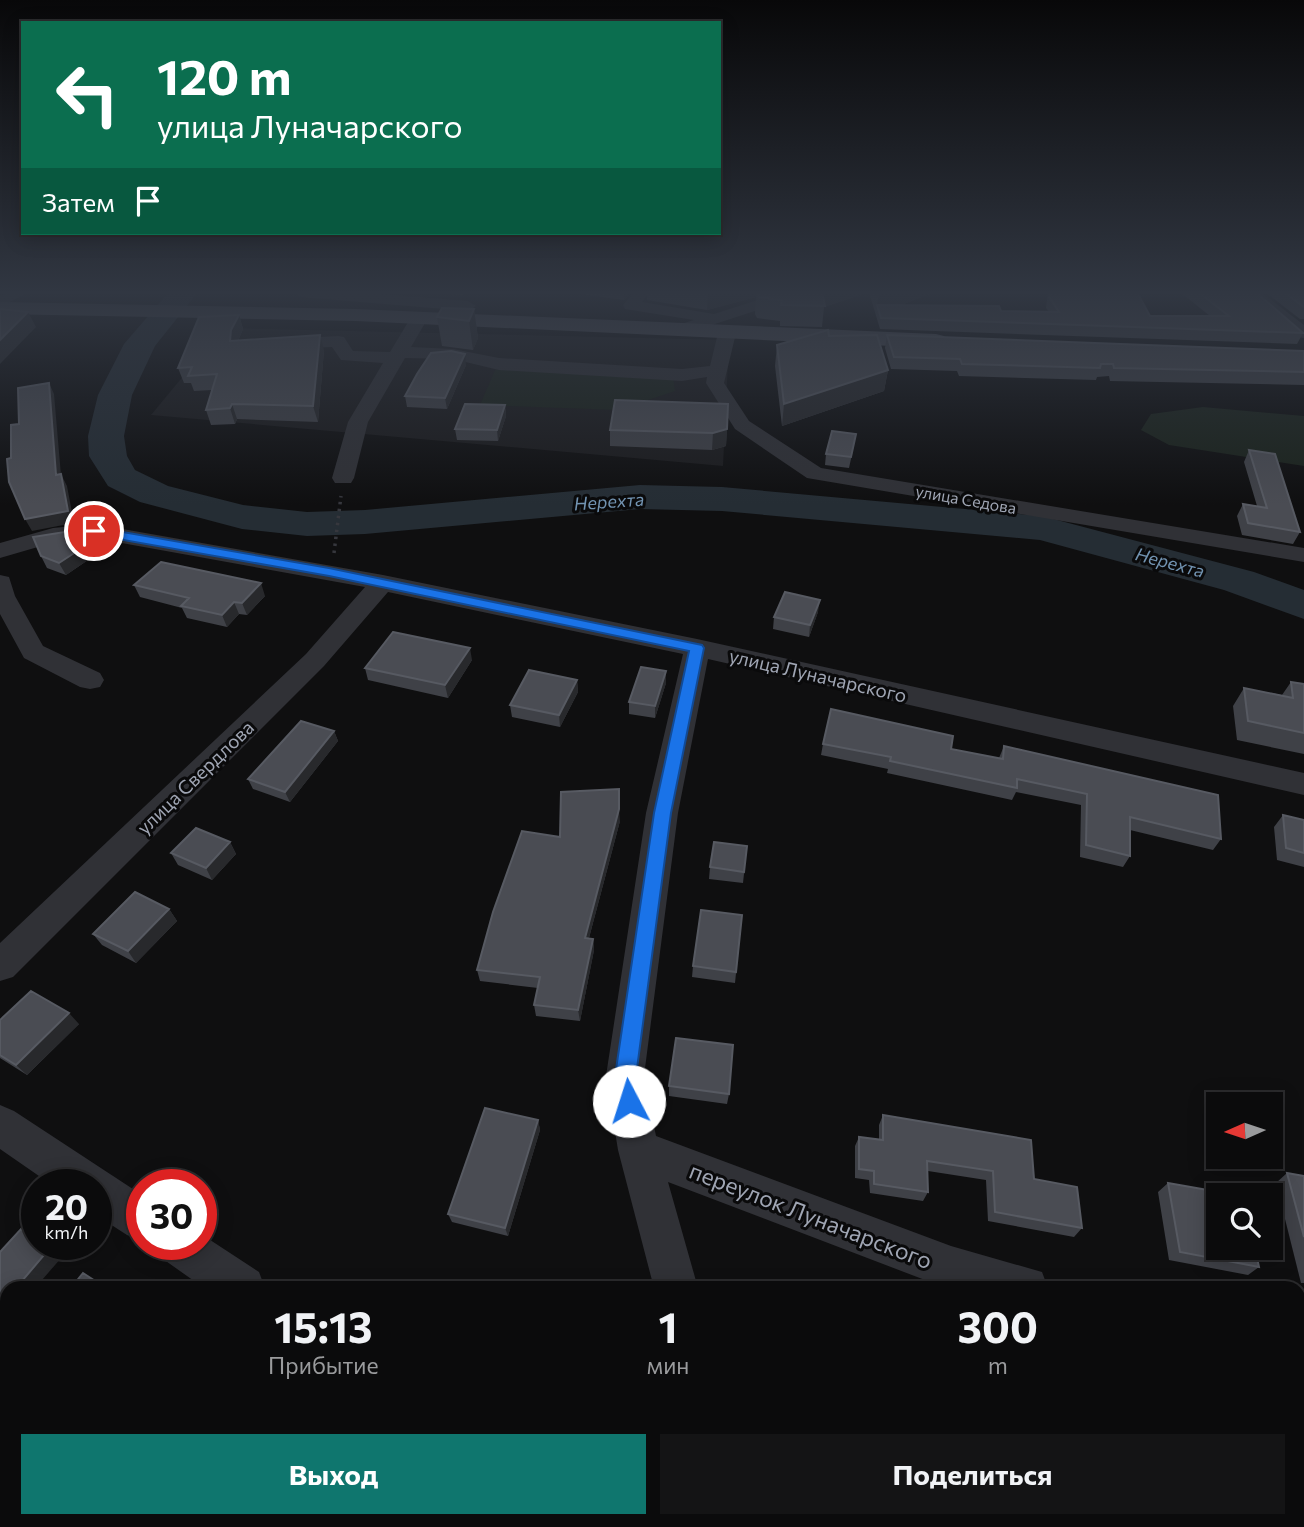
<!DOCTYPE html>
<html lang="ru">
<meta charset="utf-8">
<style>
body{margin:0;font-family:Commissioner,sans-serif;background:#141415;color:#f1f3f6;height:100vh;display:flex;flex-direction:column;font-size:26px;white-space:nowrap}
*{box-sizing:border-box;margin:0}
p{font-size:23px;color:#9a9b9d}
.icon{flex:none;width:38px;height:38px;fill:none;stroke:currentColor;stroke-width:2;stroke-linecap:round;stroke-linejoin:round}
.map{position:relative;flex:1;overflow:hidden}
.panel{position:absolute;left:0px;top:1281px;width:1306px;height:247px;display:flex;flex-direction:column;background:#0b0b0c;border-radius:21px 21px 0 0;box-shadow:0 4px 18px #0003,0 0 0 2px #2b2b2d}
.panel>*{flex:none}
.hud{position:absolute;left:21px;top:21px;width:700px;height:214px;border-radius:0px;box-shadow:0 4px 18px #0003,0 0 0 2px #2b2b2d;background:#0b6e4f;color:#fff;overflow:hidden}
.needle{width:46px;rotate:267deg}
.controls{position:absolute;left:1206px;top:1092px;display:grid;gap:14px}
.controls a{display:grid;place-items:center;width:77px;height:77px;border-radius:0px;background:#0b0b0c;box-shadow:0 4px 18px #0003,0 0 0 2px #2b2b2d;font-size:35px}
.speed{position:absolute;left:21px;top:1169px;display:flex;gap:14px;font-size:35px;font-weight:700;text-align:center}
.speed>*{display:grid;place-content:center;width:91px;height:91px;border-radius:50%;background:#0b0b0c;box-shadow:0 4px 18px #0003,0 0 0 2px #2b2b2d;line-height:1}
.speed small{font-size:18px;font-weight:400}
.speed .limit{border:10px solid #d22;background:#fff;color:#111}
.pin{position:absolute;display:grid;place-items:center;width:60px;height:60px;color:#fff;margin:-30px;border:4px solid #fff;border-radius:50%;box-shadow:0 2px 7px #0007}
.me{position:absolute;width:77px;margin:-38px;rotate:355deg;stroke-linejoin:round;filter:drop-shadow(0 0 5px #0008)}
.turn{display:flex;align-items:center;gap:24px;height:147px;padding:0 21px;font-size:32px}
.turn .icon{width:91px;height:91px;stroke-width:2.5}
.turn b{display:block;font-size:49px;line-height:60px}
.then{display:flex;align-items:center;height:66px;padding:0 21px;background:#0003;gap:14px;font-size:26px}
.eta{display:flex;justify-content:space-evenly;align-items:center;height:119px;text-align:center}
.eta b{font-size:42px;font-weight:700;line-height:49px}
.primary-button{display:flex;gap:14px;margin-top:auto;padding:14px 21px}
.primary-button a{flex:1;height:80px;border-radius:0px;background:#0f766e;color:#fff;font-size:28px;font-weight:700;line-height:80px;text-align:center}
.primary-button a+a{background:#141415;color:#f1f3f6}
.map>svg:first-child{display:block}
.built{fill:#1b1b1d}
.green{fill:#1b231c}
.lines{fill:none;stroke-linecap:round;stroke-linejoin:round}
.river{fill:#252d34;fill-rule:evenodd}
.path{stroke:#36373d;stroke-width:3.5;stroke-dasharray:2.5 4.5;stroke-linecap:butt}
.minor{fill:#303136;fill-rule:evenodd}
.major{fill:#4b4d55;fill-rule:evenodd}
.wall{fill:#3f4147}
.shaded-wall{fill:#28292c}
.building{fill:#4a4c53;stroke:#575a62;stroke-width:2}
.route{fill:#1a73e8;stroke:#114b97;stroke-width:2}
.labels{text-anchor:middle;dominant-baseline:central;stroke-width:6;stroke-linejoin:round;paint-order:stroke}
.far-street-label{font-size:16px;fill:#9fa5b3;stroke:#0a0a0b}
.far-water-label{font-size:18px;font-style:italic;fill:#7293b1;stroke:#0a0a0b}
.street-label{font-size:19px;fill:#9fa5b3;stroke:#0a0a0b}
.near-street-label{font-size:23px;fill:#9fa5b3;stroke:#0a0a0b}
</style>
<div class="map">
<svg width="1304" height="1527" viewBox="0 0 1304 1527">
<rect width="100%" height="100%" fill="#0f0f10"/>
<path class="built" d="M223,328l506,12 -6,126 -572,-51z"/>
<path class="green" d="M496,368l177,9 2,14 -57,19 -138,-5z
M1203,407l101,9v50l-135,-21 -28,-15 10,-16z"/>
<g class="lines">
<path class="river" d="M169,292h29l-43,54 -23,49 -8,41 3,20 8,14 33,16 75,19 64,7 58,-2 275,-25 82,2 320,29 212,56 50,18v29l-80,-29 -184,-50 -318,-29 -82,-2 -275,25 -58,2 -65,-7 -102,-27 -32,-16 -19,-30 -1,-20 10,-41 26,-51z"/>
<path class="path" d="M334,553l7,-57"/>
<path class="minor" d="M9,292h20l-29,15v-11z
M293,292h63l112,9 8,5 -8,5 -167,-14z
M634,292h16l-8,10 72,12 69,-22h23l-2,3 -126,41 -9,-5 3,-4 22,-7 -69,-11 -2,-4z
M1243,292h18l43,33v13l-6,-1z
M419,313l9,5 -17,29 42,2 46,9 183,11 28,-3 8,-33 3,-4h12l3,4 -12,50 25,38 72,47 483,80v14l-497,-84 -72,-49 -29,-46 1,-6 -25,4 -183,-11 -46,-11 -48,-1 -37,64 -14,56 -3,5h-16l-3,-5 16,-56 35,-59 -42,-3 -9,-13 -49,2 -9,-5 9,-5 55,-3 6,1 9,14 37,1 23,-38z
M94,524l289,51 314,64 607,134v22l-596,-136 -30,154 -34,263 12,60 295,110 91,26 6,16h-102l-278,-106 30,106h-44l-36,-138 -12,-74 40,-263 37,-159 -295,-62 -64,74 -311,311 -13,4v-38l306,-289 59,-67 -271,-49 -39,4 -55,16v-15l53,-15z
M0,575l9,2 6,19 28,50 57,27 4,7 -4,7 -10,2 -10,-2 -56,-29 -24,-44z
M0,1105l14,6 128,84v46l-15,-6 -31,-20v-30h-44l-52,-36z
M201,1234l58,38 6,16h-61l-41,-29 -7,-15h45z
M1298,1339l6,1v46l-6,-1z
M727,1521h52l2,6h-52z"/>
<path class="major" d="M0,302l356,7 580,25 8,2 3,5 -3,5 -8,2 -580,-27 -356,-7z"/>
</g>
<path class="wall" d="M421,292h47l-5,3z
M566,292h66l-8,8z
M647,292h288l-34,13 100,6 48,1 -3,-4 2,-16h89l13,24h60l-30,-24h76l47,41 -6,11 -417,-15 -11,-37 -45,15 -2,20 -42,-1v-5l-23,-3 -2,-4 1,-17 -49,13 -60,-10z
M1265,292h39v27h-4z
M474,309l4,29 -5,12 -31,-4 -5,-29z
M239,315l4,14 -5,12 86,9 -6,72 -81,-3 -2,5 -24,1 -5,-15 6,-20 -18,1 -3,-8h-7l-6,-15z
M887,335l417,16v34l-194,-4 -1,-5 -12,1 -1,3 -137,-4 -2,-5 -66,-2 -6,-21z
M829,336l59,34 -4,21 -102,35 -7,-60 2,-21z
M466,365l-19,44 -40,-2 -2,-11z
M728,404l-2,42 -14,4 -102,-4v-16z
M505,405l1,11 -8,25 -41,-1 -2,-11z
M854,445l-5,23 -24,-3 1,-11z
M1249,450l51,82 -7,12 -51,-9 -5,-19 6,-12 14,2 -13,-44z
M41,556l50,2 -25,17 -19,-7z
M134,585l131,11 -18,19 -8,-1 -12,13 -40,-9 -5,-10 -42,-11z
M818,612l-9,25 -36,-8 1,-12z
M472,660l-24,38 -80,-18 -3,-12z
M577,680l1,12 -18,35 -48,-10 -2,-12z
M1291,682l13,2v70l-67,-14 -4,-34 11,-18 38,7z
M666,683l-11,35 -26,-4v-12z
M334,731l4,10 -48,61 -37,-13 -5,-10z
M823,744l128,5 48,9 5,-12 217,93 -8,11 -83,-20v26l-7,11 -43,-10 1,-52 -65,-13 -4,8 -125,-27 1,-4 -67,-14z
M1283,815l21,5v47l-27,-7 -3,-33z
M620,821l-31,117 4,1 1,11 -14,71 -44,-5 -2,-11 4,-17 -58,-7 -3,-11 83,-133z
M230,842l6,12 -24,26 -34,-15 -7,-12z
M747,846l-4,37 -34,-4 1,-12z
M169,909l8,12 -41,42 -34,-18 -9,-11z
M742,915l-7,68 -43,-6 1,-11z
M0,1020l79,4 -52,51 -27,-17z
M669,1086l60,8 -2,10 -58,-8z
M883,1115l151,64 48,49 -8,9 -86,-16 -2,-41 -58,-9v21l-5,9 -53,-8 -1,-13 -14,-2v-32l4,-9 20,2v-14z
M538,1120l2,10 -32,106 -56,-14 -4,-8z
M1287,1173l17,3v107h-3l-25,-100z
M1168,1183l91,84 -11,8 -79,-15 -11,-68z
M1243,1521h55l6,6h-61z"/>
<path class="shaded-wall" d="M624,292h8l-8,8z
M708,292h66l-18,1v4l-49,13z
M821,292h48l-45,15z
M886,292h49l-55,21 -3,-8 -2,10 4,-21z
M474,309l4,29 -5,12 -4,-29z
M28,312l8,15 -36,37v-24z
M239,315l4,14 -7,16 -6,-4 1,-11z
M320,335l4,15 -6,72 -5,-16z
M465,354l1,11 -19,44 -2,-11z
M888,370l-4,21 -102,35 2,-22z
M49,383l5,11 8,93 -6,-12z
M232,404l5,15 -2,5 -5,-16z
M505,405l1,11 -8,25 -1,-11z
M727,429l-1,17 -14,4 1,-17z
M61,474l6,12 7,37 -42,8 -7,-12z
M77,530l14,28 -25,17 -7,-12z
M261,583l4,13 -18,19 -5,-12z
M820,600l-2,12 -9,25 1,-12z
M234,602l5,12 -12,13 -5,-12z
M470,648l2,12 -24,38 -3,-13z
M666,671v12l-11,35v-12z
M577,680l1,12 -18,35 -1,-12z
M334,731l4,10 -48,61 -5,-10z
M619,809l1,12 -34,128 -1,-11z
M230,842l6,12 -24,26 -6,-12z
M169,909l8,12 -41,42 -8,-12z
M593,939l1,11 -14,71 -2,-11z
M69,1013l10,11 -52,51 -11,-10z
M538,1120l2,10 -32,106 -3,-8z
M50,1248l12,9 -27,31h-19z
M7,1298v23l-7,8v-23z
M250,1521h11l-3,6h-11z"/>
<path class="building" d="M760,292h62l3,14 -44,-1 1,-5 -23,-3 -3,-4z
M1050,292h87l13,24h79l-31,-24h58l47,41 -422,-15 -4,-13 122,1 2,5 58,1 -10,-15z
M1284,292h20v15z
M442,308l32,1 -5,12 -32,-4z
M0,309l28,3 -28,28z
M239,315l-8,15 -1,11 90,-6 -7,71 -81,-2 -2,4 -24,2 11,-36 -29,2 4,-9 -14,1 21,-51z
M828,330l1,6 48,-1 11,35 -104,34 -7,-59z
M887,335l417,16v21l-190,-4 -1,-4h-12l-1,4 -138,-4 -2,-5 -66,-2z
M451,351l14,3 -20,44 -40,-2 12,-22 14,-21z
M49,383l7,92 5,-1 7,37 -43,8 -16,-37 -2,-23 4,-1v-33l8,-1 -1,-36z
M615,400l113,4 -1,25 -14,4 -103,-3z
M465,404l40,1 -8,25 -42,-1z
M832,431l24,3 -5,23 -25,-3z
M1249,450l26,4 25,78 -52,-9 -5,-19 24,4z
M77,530l8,16 -26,17 -18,-7 -8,-19z
M161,562l100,21 -19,20 -8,-1 -12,13 -41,-9 8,-8 -55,-13z
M785,592l35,8 -10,25 -36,-8z
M393,632l77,16 -25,37 -80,-17z
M641,667l25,4 -11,35 -26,-4z
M529,670l48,10 -18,35 -49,-10z
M1291,682l13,2v49l-56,-12 -4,-33 49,10z
M831,709l122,27 -2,13 52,10 1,-13 214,49 3,44 -91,-22v39l-44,-11 1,-51 -70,-15v9l-127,-27 1,-4 -68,-13z
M301,721l33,10 -49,61 -37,-13z
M619,789v20l-34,129 8,1 -15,71 -44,-5 6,-28 -63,-7 16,-58 29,-81 38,6 1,-45z
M1283,815l21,5v33l-18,-5z
M196,828l34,14 -24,26 -35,-15z
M714,842l33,4 -3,26 -34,-5z
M135,892l34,17 -41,42 -35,-17z
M701,910l41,5 -6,57 -43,-6z
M31,991l38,22 -53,52 -16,-10v-35z
M676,1038l57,7 -4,49 -60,-8z
M485,1108l53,12 -33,108 -57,-14z
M883,1115l148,25 3,39 43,8 5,41 -87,-16 -2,-41 -66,-10 1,31 -54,-8v-13l-15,-2v-32l24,3z
M1287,1173l17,3v61z
M1168,1183l68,12h-18v53h37l4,19 -79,-15z
M21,1229l16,11v4h7l6,4 -34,40h-9v10l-7,8v-54z
M83,1273l23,15h-35z
M796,1285l2,3h-10z
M1298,1434l6,2v91h-47v-6h41z
M201,1521h49l-3,6h-49z
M317,1521h158l5,3 -1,3h-165z"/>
<linearGradient id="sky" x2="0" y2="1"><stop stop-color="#080809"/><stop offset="0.58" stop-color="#313742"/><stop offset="1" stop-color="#313742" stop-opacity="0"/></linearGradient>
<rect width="1304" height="505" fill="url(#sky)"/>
<path class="route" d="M94,527l235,41 373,77 2,3 -33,165 -35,263 4,25 -3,7 -8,3 -7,-3 -7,-32 39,-263 35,-162 -360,-75 -240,-42v-6z"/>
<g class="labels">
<g class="far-street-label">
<text transform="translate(966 499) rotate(10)">улица Седова</text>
</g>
<g class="far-water-label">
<text transform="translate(609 501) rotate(-4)">Нерехта</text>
<text transform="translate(1170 562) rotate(15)">Нерехта</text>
</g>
<g class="street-label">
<text transform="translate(818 675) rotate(13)">улица Луначарского</text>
<text transform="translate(195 777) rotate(-44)">улица Свердлова</text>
</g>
<g class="near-street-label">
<text transform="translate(811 1215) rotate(21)">переулок Луначарского</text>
</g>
</g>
</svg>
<div class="controls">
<a><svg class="needle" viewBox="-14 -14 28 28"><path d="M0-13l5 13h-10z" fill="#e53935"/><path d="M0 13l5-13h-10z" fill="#9a9b9d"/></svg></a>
<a><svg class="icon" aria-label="search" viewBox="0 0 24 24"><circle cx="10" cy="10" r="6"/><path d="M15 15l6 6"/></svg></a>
</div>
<div class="speed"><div>20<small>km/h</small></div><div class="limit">30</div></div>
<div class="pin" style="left:94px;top:531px;background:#d93025"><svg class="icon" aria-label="arrive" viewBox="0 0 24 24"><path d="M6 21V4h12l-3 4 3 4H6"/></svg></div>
<svg class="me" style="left:629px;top:1101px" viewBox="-20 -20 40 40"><circle r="19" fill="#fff"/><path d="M0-13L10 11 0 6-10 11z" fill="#1a73e8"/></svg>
<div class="hud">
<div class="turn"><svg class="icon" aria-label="left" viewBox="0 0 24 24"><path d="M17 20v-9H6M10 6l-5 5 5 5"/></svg><div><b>120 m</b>улица Луначарского</div></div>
<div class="then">Затем<svg class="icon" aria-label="arrive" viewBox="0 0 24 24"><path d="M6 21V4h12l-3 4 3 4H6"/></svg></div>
</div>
<section class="panel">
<div class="eta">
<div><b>15:13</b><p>Прибытие</p></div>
<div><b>1</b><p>мин</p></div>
<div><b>300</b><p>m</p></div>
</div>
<div class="primary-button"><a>Выход</a><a>Поделиться</a></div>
</section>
</div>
